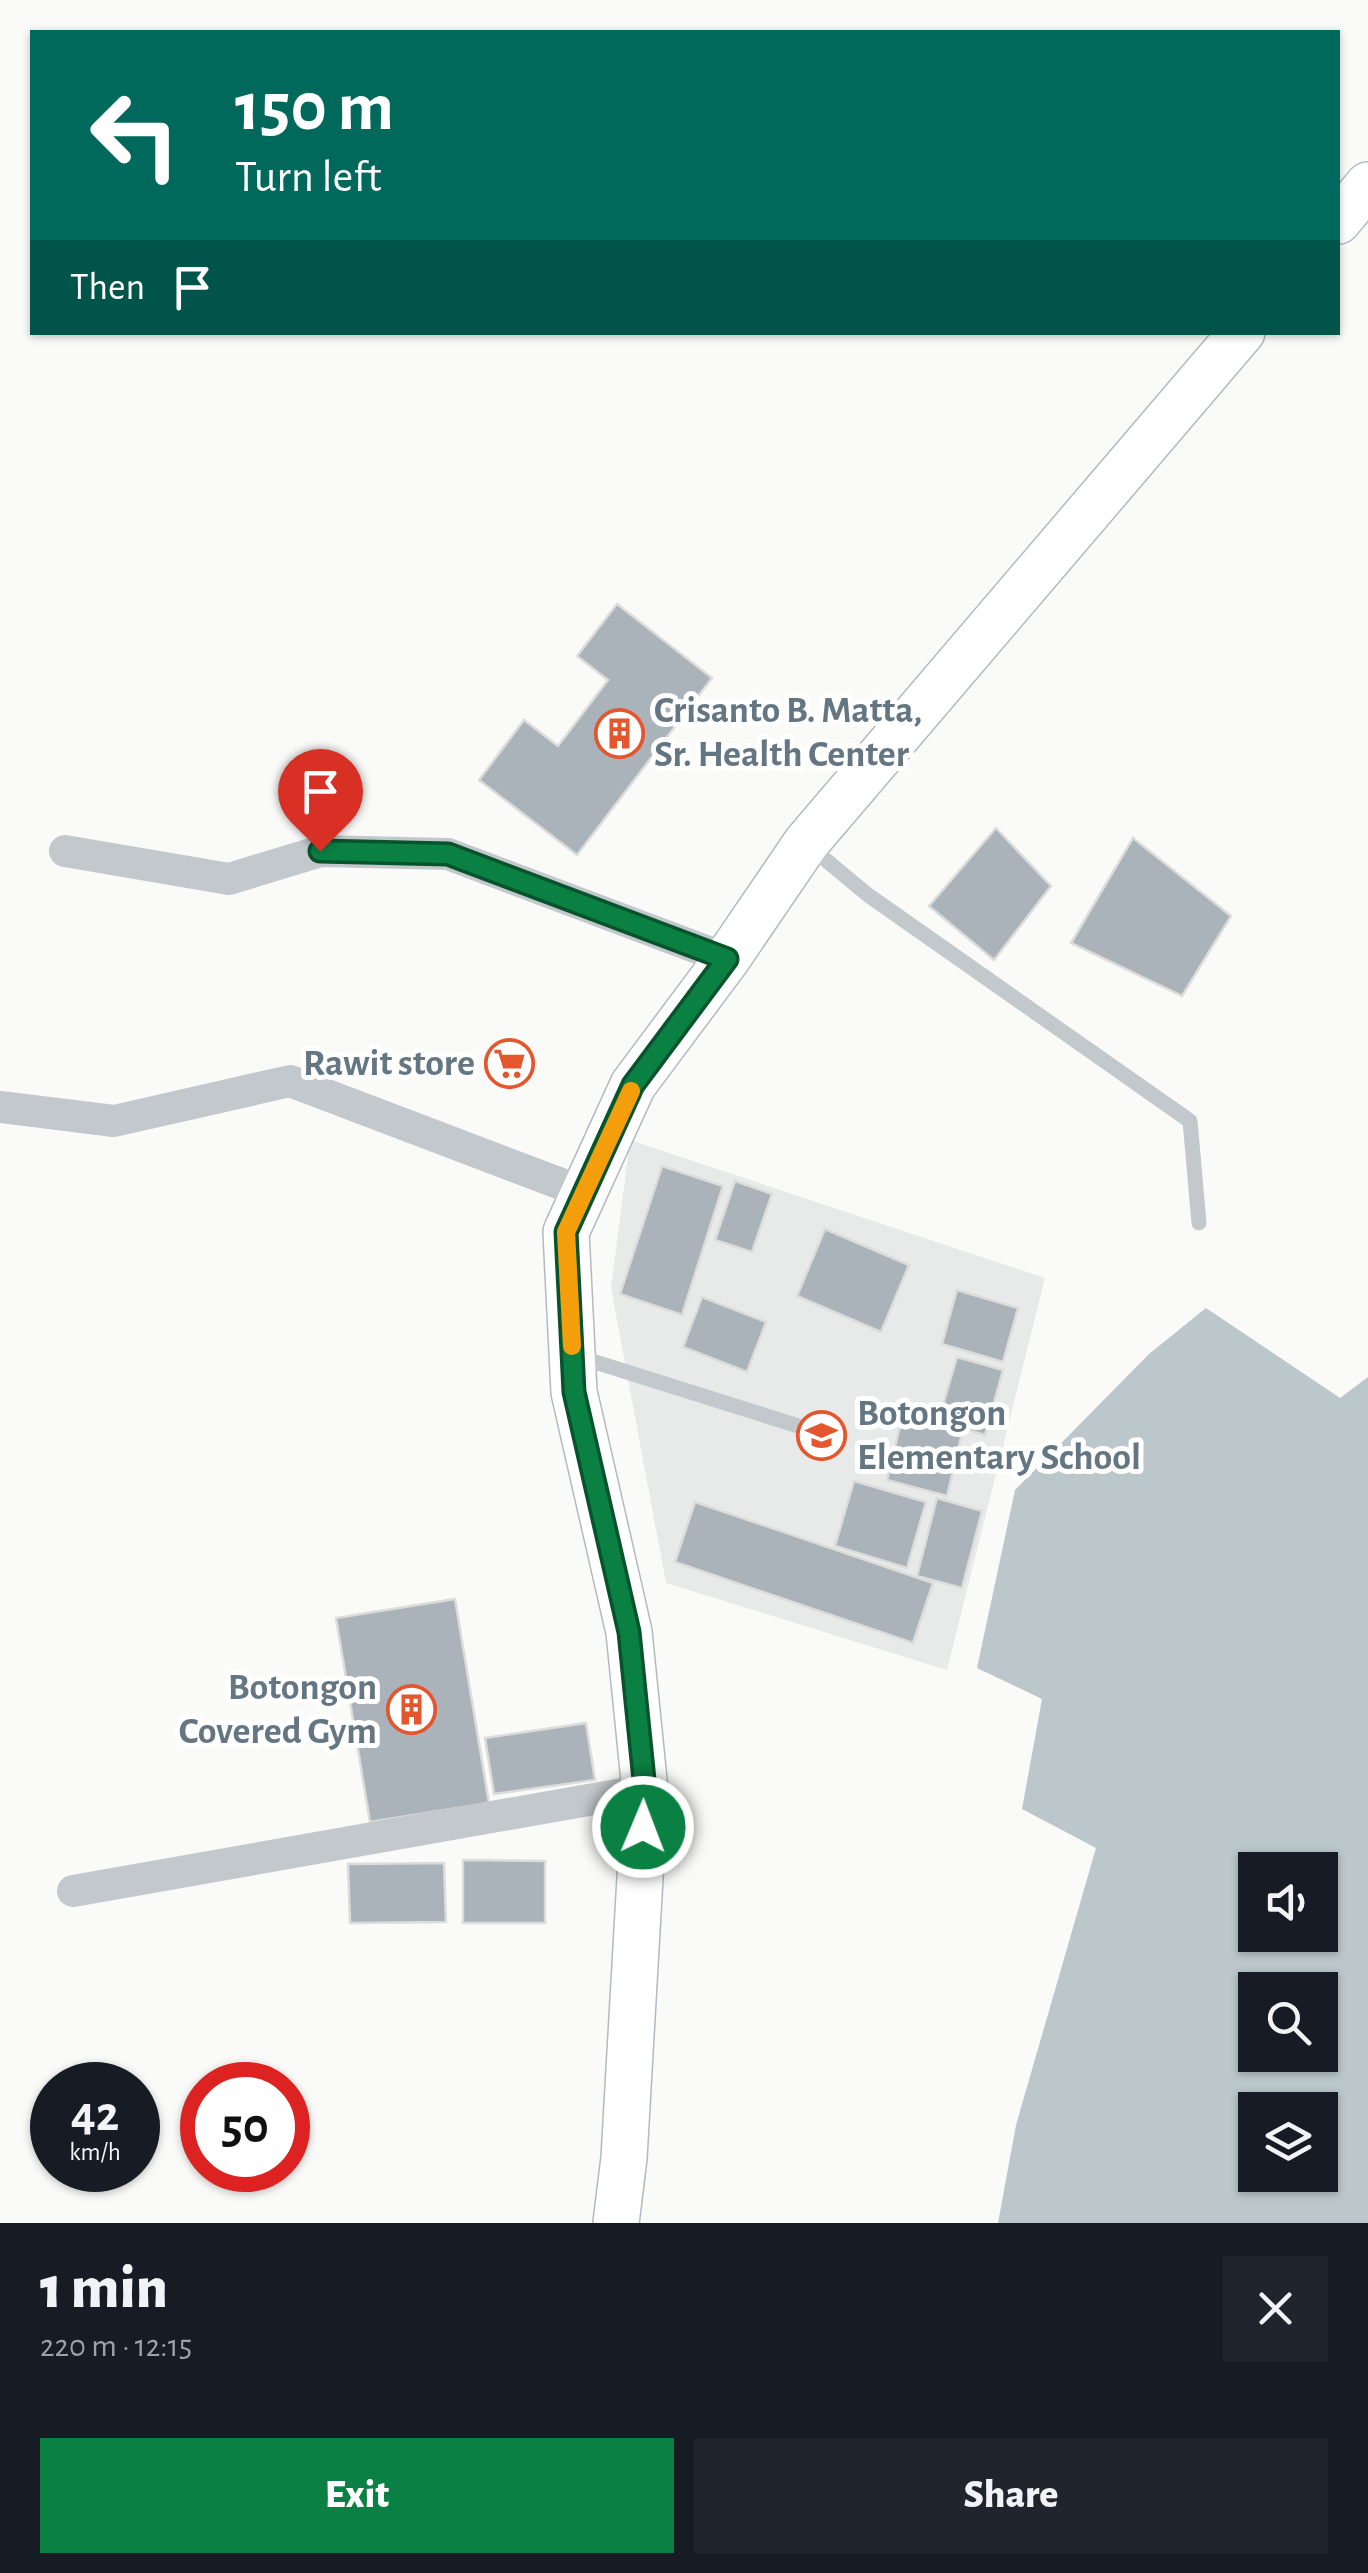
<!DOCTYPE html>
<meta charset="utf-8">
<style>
body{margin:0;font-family:"Alegreya Sans",sans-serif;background:#20242c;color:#f1f3f6;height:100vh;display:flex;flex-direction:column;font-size:38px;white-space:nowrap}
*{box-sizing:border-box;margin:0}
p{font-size:32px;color:#9ea1a6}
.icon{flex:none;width:55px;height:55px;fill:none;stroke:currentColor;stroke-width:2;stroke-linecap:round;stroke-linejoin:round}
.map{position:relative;height:2223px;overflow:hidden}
.details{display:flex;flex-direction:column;background:#171b24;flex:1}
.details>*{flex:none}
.guide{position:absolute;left:30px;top:30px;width:1310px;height:305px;border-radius:0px;box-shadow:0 2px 8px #0004;background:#00695c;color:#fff;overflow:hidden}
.buttons{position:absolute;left:1238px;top:1852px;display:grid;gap:20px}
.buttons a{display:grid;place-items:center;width:100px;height:100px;border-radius:0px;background:#171b24;box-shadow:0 2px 8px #0004;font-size:50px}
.speed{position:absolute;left:30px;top:2062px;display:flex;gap:20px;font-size:50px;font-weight:700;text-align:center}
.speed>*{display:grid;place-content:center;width:130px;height:130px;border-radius:50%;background:#171b24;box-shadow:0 2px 8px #0004;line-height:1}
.speed small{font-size:25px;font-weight:400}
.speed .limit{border:15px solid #d22;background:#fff;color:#111}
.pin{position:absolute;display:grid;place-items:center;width:85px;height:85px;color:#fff;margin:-102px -42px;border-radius:50% 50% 50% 0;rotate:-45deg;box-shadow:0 0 10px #0007}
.pin .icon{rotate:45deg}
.me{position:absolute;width:110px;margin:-55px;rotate:1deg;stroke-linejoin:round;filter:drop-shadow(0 0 8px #0008)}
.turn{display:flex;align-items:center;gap:35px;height:210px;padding:0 40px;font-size:45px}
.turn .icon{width:130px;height:130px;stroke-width:2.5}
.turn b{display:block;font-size:70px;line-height:85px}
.then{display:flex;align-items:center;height:95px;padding:0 40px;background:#0003;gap:20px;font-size:38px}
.round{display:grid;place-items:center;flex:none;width:105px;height:105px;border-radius:0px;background:#20242c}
.head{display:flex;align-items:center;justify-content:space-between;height:170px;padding:0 40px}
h1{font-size:60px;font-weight:800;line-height:75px}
.primary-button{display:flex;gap:20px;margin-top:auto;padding:20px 40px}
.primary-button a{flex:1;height:115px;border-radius:0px;background:#0b8043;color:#fff;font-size:40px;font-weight:800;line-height:115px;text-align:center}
.primary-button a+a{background:#20242c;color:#f1f3f6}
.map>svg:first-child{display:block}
.built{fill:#e8e9e9}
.water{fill:#bbc7cb;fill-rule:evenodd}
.building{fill:#aab3b9;stroke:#dcdcda;stroke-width:2.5}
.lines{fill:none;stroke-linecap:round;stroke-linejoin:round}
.secondary-casing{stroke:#b3babf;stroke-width:48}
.lane{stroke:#c3c8cc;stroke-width:15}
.street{stroke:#c3c8cc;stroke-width:32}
.secondary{stroke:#fff;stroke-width:45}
.route-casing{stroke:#07532c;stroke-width:25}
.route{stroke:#0b8043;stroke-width:18}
.slow{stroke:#f59e0b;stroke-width:18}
.labels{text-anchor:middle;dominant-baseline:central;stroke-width:10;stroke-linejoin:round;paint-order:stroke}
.poi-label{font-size:38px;font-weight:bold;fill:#657683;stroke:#fff;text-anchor:start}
</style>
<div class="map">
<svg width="1368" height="2223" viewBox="0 0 1368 2223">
<rect width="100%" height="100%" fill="#fafaf8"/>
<path class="built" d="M630,1140l415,138 -98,392 -281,-87 -55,-295z"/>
<path class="water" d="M1206,1308l134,90 28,-21v846h-370l18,-98 80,-277 -74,-39 20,-110 -65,-31 38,-178 134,-136zM1255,1870h65v65h-65zM1255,1990h65v65h-65zM1255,2110h65v65h-65z"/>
<path class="building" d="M617,604l95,74 -135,177 -98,-75 45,-60 34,26 50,-66 -31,-24z
M996,828l55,58 -57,74 -65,-54z
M1133,838l98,78 -49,80 -111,-53z
M662,1166l61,20 -41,129 -62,-21z
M735,1181l37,13 -20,58 -37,-12z
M825,1229l84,36 -28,67 -84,-36z
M957,1290l61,18 -15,54 -61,-18z
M702,1297l64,25 -19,50 -64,-25z
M957,1357l46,13 -18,65 -47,-13z
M902,1418l60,15 -15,63 -60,-16z
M854,1481l72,21 -19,66 -72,-22z
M937,1498l45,13 -20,77 -45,-12z
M695,1502l238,81 -20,60 -238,-81z
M455,1599l34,204 -119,19 -34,-204z
M586,1723l9,57 -101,14 -9,-56z
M463,1860l82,1v62h-82z
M444,1863l2,59 -96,1 -2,-59z"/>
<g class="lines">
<defs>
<path id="secondary" d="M1338,221l30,-36
M616,2223l8,-65 21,-368 -16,-158 -55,-240 -8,-160 67,-147 94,-126 79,-116 436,-511"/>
</defs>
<use href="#secondary" class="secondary-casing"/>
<path class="lane" d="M809,846l59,49 322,226 9,102
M576,1356l251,79"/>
<path class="street" d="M65,851l164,28 92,-28 127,3 279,105
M0,1107l114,14 176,-40 295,112
M73,1891l572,-101"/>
<use href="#secondary" class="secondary"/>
</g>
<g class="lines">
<defs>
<path id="route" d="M320,851l128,3 279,105 -94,126 -67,147 8,160 55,240 16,158 -2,37"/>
</defs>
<use href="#route" class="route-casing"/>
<use href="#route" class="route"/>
<path class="slow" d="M572,1346l-6,-114 65,-141"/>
</g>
<defs>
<symbol id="building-ring" viewBox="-11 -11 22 22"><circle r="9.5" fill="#fff" stroke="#e4572e" stroke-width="1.5"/><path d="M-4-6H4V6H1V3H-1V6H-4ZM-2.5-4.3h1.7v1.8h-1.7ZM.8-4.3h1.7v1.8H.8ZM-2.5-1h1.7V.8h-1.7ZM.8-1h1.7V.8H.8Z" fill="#e4572e"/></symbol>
<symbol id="supermarket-ring" viewBox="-11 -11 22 22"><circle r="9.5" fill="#fff" stroke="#e4572e" stroke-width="1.5"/><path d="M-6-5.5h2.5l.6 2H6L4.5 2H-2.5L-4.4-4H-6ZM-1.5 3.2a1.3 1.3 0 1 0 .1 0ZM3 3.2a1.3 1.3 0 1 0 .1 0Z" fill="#e4572e"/></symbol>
<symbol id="school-ring" viewBox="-11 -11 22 22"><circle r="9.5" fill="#fff" stroke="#e4572e" stroke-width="1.5"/><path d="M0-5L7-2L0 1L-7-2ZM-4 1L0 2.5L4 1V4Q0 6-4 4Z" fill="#e4572e"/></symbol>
</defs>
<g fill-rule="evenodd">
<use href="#building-ring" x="592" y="706" width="55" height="55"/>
<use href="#supermarket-ring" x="482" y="1036" width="55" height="55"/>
<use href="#school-ring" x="794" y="1408" width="55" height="55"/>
<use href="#building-ring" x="384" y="1682" width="55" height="55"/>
</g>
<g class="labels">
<g class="poi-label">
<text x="654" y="711">Crisanto B. Matta,<tspan x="654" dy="44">Sr. Health Center</tspan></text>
<text x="475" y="1064" text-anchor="end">Rawit store</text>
<text x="857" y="1414">Botongon<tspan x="857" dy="44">Elementary School</tspan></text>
<text x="377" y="1688" text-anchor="end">Botongon<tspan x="377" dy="44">Covered Gym</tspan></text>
</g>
</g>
</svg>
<div class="buttons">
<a><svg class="icon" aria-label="sound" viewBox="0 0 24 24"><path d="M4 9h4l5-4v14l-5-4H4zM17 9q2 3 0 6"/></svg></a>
<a><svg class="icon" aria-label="search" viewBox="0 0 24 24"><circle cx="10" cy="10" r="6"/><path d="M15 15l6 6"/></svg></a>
<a><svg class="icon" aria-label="layers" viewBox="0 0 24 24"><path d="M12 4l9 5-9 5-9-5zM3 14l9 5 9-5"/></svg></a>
</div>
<div class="speed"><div>42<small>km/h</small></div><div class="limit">50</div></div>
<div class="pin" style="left:320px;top:851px;background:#d93025"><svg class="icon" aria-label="arrive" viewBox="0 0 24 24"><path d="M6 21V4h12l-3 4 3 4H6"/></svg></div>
<svg class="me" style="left:643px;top:1827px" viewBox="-20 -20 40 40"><circle r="17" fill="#0b8043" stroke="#fff" stroke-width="3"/><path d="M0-11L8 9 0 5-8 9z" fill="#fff"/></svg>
<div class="guide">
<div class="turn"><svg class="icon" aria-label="left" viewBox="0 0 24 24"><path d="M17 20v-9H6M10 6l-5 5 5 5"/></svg><div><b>150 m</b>Turn left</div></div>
<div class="then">Then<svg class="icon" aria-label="arrive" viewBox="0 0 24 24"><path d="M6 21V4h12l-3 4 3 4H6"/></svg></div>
</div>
</div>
<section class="details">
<div class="head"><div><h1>1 min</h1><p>220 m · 12:15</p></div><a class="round"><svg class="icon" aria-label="close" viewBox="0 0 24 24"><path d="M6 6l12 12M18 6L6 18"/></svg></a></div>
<div class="primary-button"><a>Exit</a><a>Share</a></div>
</section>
